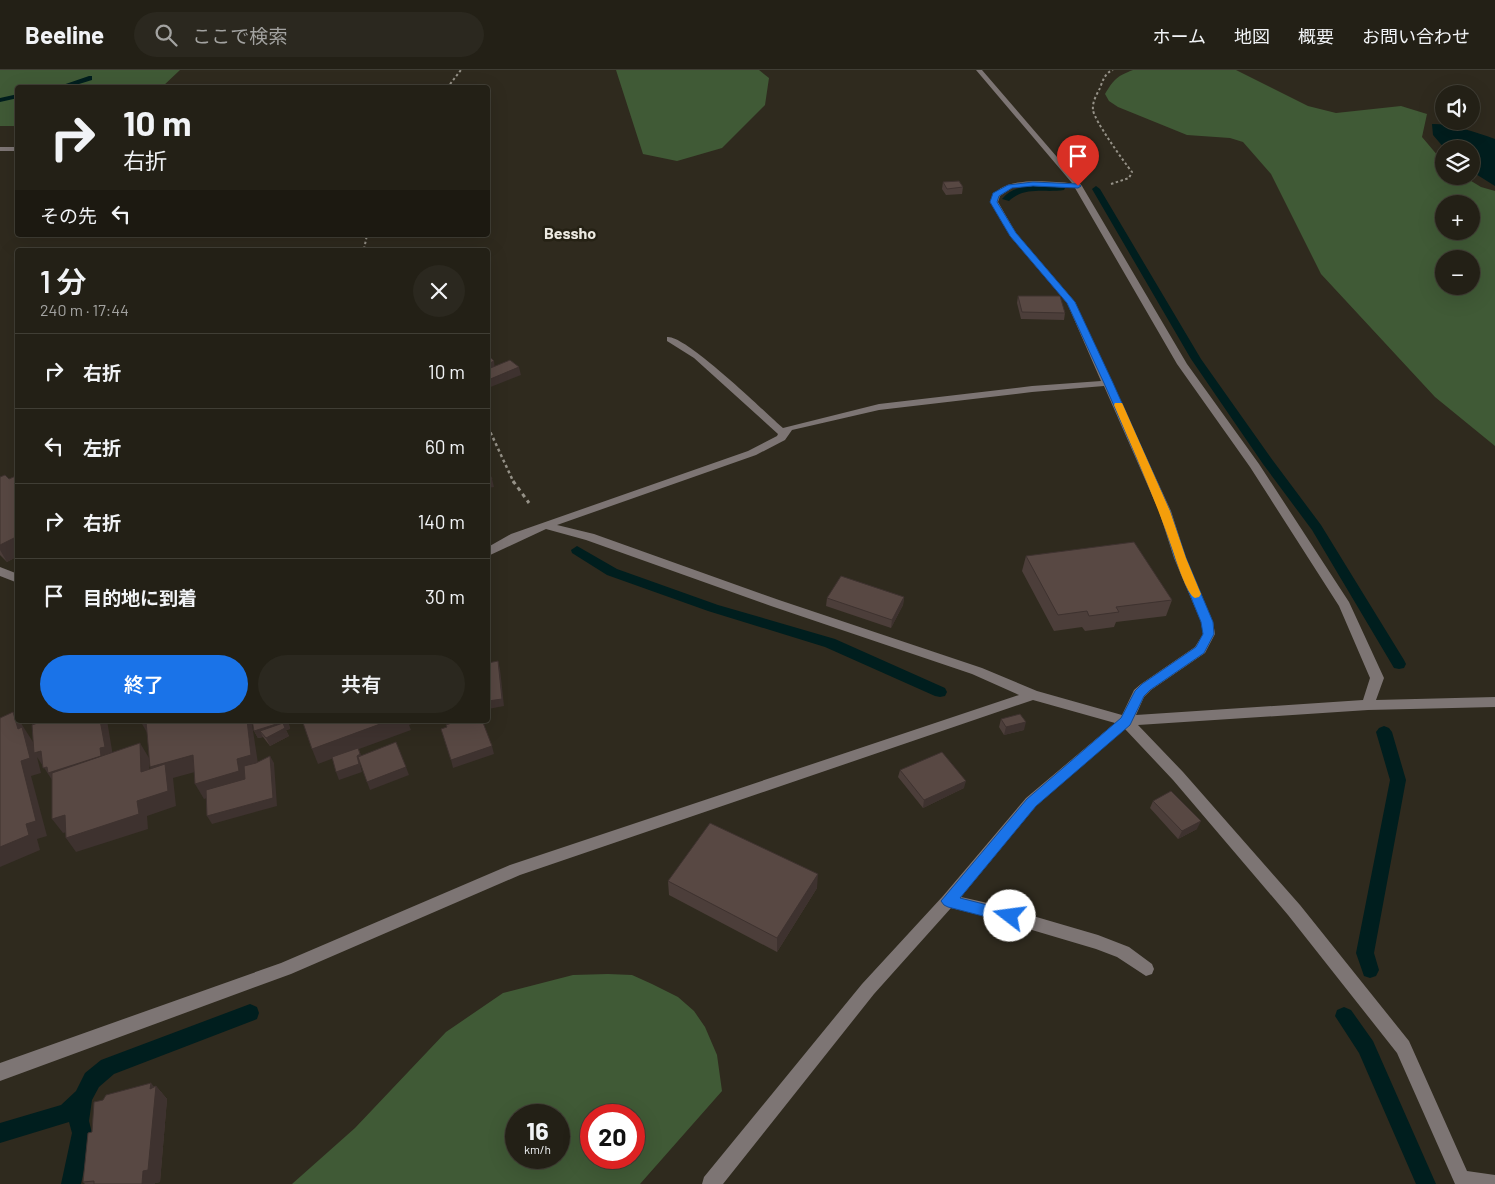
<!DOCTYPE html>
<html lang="ja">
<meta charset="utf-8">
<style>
body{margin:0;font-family:Barlow,"Noto Sans JP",sans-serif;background:#2b281f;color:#f1f3f6;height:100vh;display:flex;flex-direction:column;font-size:19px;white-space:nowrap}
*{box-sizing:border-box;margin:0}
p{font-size:16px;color:#a3a3a1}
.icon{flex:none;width:28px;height:28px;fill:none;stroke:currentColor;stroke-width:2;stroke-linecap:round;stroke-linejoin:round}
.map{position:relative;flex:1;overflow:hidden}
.details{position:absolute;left:15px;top:178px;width:475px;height:475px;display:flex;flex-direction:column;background:#232016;border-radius:5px;box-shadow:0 5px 20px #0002,0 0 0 1px #403e35}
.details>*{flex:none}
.top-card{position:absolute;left:15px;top:15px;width:475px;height:152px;border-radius:5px;box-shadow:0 5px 20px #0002,0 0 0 1px #403e35;background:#232016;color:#f1f3f6;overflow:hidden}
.tools{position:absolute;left:1435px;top:15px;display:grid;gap:10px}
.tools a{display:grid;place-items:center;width:45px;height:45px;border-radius:50%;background:#232016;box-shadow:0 5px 20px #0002,0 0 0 1px #403e35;font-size:25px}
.speed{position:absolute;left:505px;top:1034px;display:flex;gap:10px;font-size:25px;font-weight:700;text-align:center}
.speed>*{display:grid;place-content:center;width:65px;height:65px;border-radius:50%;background:#232016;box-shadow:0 5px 20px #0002,0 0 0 1px #403e35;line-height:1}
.speed small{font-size:12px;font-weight:400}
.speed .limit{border:8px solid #d22;background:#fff;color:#111}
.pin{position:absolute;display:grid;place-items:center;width:42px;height:42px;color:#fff;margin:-51px -21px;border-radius:50% 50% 50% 0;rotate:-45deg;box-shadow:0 0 5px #0007}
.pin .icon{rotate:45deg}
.me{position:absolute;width:55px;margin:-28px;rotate:285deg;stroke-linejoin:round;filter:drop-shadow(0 0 4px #0008)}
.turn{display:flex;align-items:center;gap:18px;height:105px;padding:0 25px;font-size:22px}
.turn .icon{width:65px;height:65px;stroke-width:2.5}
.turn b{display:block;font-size:35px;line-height:42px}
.then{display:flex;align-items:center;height:48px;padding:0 25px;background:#0003;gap:10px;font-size:19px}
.round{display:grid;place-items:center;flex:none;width:52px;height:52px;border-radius:26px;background:#2b281f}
.overview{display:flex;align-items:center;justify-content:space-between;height:85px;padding:0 25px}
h1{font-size:30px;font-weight:600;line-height:38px}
.cta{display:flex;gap:10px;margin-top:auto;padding:10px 25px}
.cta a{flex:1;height:58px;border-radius:30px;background:#1a73e8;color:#fff;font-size:20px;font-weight:600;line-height:58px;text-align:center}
.cta a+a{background:#2b281f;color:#f1f3f6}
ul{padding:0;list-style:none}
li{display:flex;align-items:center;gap:15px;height:75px;padding:0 25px;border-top:1px solid #403e35}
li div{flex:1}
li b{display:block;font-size:19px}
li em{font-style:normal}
header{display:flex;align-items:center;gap:30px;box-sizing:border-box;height:70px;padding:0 25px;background:#232016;border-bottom:1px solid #403e35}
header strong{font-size:24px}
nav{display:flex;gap:28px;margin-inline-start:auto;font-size:18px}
.search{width:350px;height:45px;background:#2b281f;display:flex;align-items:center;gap:12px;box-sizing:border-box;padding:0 18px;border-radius:28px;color:#a3a3a1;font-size:19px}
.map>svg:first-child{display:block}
.forest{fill:#405a36;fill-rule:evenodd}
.water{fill:#001e1e}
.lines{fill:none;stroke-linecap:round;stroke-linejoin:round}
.stream{fill:#001e1e;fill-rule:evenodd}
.path-far2{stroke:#969288;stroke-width:2;stroke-dasharray:2.5 2.5;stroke-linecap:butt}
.path-far1{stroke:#969288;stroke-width:2.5;stroke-dasharray:3 3;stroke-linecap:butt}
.path{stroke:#969288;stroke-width:3;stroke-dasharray:4 4;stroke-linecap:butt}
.minor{fill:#7d7574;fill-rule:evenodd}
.wall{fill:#4c3e3a}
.shaded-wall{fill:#3e322f}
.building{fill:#584843;stroke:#3e322f}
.route{fill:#1a73e8;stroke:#114b97}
.slow{fill:#f59e0b}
.labels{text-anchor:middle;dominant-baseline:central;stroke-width:5;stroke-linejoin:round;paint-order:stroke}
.far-quarter-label{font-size:16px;font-weight:bold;fill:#edeae2;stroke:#252114}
</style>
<header>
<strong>Beeline</strong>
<div class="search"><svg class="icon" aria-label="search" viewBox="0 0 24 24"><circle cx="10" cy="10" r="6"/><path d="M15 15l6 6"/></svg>ここで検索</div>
<nav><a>ホーム</a><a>地図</a><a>概要</a><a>お問い合わせ</a></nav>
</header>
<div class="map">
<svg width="1495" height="1114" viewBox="0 0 1495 1114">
<rect width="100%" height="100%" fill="#2f2a1e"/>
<path class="forest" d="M0,0h180l-18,17 -144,1 -1,38h-17z
M616,0h143l10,8 -4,27 -43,43 -45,13 -34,-7z
M1133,0h103l72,36 28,7 65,-7 26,8 -5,23 22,26v13h19l18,11 14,4v255l-60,-49 -114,-123 -50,-100 -28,-32 -13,-4 -43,-3 -69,-28 -9,-6 -4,-7c9,-15 12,-18 28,-24zM1444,134h27v27h-27zM1444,189h27v27h-27z
M608,904l24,1 20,9 26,13 16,14 11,16 12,28 5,36 -82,93h-348l63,-56 91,-96 57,-39 70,-18zM516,1045h43v43h-43zM591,1045h43v43h-43z"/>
<path class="water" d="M1432,54c21,0 43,8 63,15v47l-24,-15v-22h-26l-12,-14z"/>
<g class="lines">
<path class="stream" d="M89,6h3v4l-26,8h-12z
M18,24v4l-18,4v-4z
M1061,115l4,3 -1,2c-19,3 -40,-4 -55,11l-7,-2c14,-17 39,-13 59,-14z
M1096,116l4,3 101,170 70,99 50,67 83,135 2,4 -2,4 -5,1 -5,-1 -82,-138 -49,-66 -72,-105 -99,-170z
M577,476l40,23 101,36 117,34 110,49 2,4 -2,4 -5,1 -5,-1 -110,-49 -117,-36 -101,-36 -35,-22 -1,-3z
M1384,656l5,2 3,4 14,48 -32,173 5,17 -3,6 -6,2 -6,-2 -8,-23 34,-173 -14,-48 3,-4z
M250,934l7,3 2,6 -2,6 -143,55 -15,13 -7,13 -3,21 3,12 -11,51h-20l11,-51 -3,-11 -69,21v-20l61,-18 15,-14 9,-18 16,-13z
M1344,937l7,3 22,31 63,143h-20l-57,-131 -24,-37 2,-6z"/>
<path class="path-far2" d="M447,18l14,-18
M1111,114l18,-6 3,-6c-8,-10 -38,-52 -39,-62 -1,-8 4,-16 7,-22 3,-8 5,-15 13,-18
M364,179l3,-14"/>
<path class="path-far1" d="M364,180v-2
M488,357l26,56"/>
<path class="path" d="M513,411l16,22"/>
<path class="minor" d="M976,0h6l100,116 105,178 72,100 90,138 35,76 -8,22 119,-3v10l-127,3 -230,15 45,47 117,133 109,136 58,130 28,4v9h-40l-58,-131 -109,-138 -115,-135 -48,-51 -89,77 -75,91 31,7 106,31 31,12 23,17 2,5 -2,5 -6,2 -29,-19 -21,-8 -104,-31 -41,-10 -77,86 -151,190h-21l2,-7 158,-193 81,-88 83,-98 89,-75 -82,-23 -513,175 -229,99 -291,107v-18l281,-100 229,-98 509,-170 -47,-21 -201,-68 -185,-66 -40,-11 -58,27v-9l23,-13 237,-83 29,-15 1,-2 -84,-76 -27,-17v-4c18,-3 98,75 116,91l96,-24 153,-18 69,-5 -34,-78 -57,-67 -20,-34c8,-28 59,-20 82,-19zM1033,116l42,2 102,176 73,103 89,139 31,72 -7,22 -227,15 8,-18 7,-7 54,-37 10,-19 -2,-12 -27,-64 -15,-47 -96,-209 -59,-69 -18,-31 2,-6 12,-8zM1104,316l55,125 15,47 27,64 2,12 -8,13 -54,37 -7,6 -12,25 -85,-24 -55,-23 -203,-68 -185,-66 -37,-9 199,-70 29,-15 7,-10 87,-20 153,-18z
M0,77h18v4h-18z
M0,497l18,7v9l-18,-7z"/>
</g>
<path class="wall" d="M943,112l20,5 -1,7 -16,1 -4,-6z
M1018,226l47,17 -1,7 -43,-1 -4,-16z
M18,405v81l-11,6 -7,-7v-78l9,2z
M1026,486l146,44 -6,16 -50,6 -2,5 -29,4 -3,-4 -28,4 -32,-60z
M904,527l-1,8 -12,23 -65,-22 1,-8z
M1001,649l23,11 -20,5 -5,-8z
M252,650h36l2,9 -4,1 3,6 -19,10 -7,-9 -5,1 -4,-7z
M900,700l64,18 -41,20 -25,-31z
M1153,731l44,28 -19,10 -28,-31z
M668,811l149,7 -40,64 -108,-57z
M156,1016l11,13 -7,83 -5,1v1h-70l-2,-2 9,-50 11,-32z"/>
<path class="shaded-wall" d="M494,291l1,8 -7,3v-8z
M519,297l2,8 -33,13v-8z
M492,409l2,8 -6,1v-8z
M18,466v20l-11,6 -7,-12v-5z
M904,527l-1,8 -12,23 1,-8z
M498,591l2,8 4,37 -16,3v-8z
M13,642l5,6v2h1l14,22 3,11 5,-2 59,-3v-28h7l7,42 -60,21 -17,-26 4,16 -10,3 16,60 -10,3 3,11 -40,17v-20l26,-23 -8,-95z
M247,650h3l2,4 7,46 -13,16 -42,13 -9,-15 42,-25z
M286,650h2l2,9 -4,1 3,6 -19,10 -4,-8 -6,-7 3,6 -5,1 -4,-7z
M391,650h25l1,2 -8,3 2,5 -52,19 4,13 -3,2 2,8 -23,8 -3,-8 21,-16 1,-7 -40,15 -6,-15z
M146,651l4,17 -9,-16z
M1026,652l-2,8 -20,5 2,-8z
M140,673l9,15 1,29 -9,-15z
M492,676l2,8 -41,14 -2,-8z
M193,685l9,15 -29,8 3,28 -29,10 1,13 -72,23 -10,-14 71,-37 22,-19 -9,-15z
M270,686l4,7 3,43 -65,18 -5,-8z
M406,697l3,8 -39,15 -3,-8z
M966,711l-2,7 -41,20 1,-8z
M65,745l10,15 -12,3 -11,-14z
M1201,751l-4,8 -19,10 4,-8z
M818,804l-1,14 -40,64v-14z
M151,1013l5,6v-3l11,13 -7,83 -5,1v1h-13z"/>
<path class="building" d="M959,111l4,6 -16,2 -4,-7z
M1018,226h42l5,17 -43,-1z
M488,285l6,6 -6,3z
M510,290l9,7 -31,13v-11z
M488,401l4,8 -4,1z
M5,405l4,4 9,-4v61l-18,9v-68z
M1134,472l38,58 -56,7 3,5 -30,4 -2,-5 -29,4 -32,-59z
M841,506l63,21 -12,23 -65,-22z
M498,591l4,38 -14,2v-38z
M13,642l5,17 4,-2 8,31 -9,3 15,60 -10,3 3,11 -29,12v-129z
M1020,644l6,8 -20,5 -5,-8z
M46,650h54l5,27 -5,1 1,8 -53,17 -1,-6 -4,1 -2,-17 -7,2 -2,-28z
M141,650h106l4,35 -14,4 2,12 -44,13 -2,-29 -43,12 -4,-46 -5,1z
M252,650h34v1l-32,10z
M302,650h89l-79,29z
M460,650h22l10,26 -41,14 -10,-31 6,-2 -1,-2z
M283,653l2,5 -19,10 -6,-7z
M396,672l10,25 -39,15 -9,-25z
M140,673l1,29 24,-8 3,27 -31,10 2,13 -73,24 -1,-23 -13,4v-46z
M358,678l2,6 -3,2 2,8 -23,8 -4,-15z
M942,682l24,29 -42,19 -24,-30z
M270,686l3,42 -66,18 -1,-26 39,-11 -1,-13 12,-3z
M1171,721l30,30 -19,10 -29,-30z
M710,753l108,51 -41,64 -109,-57z
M151,1013l-1,6 6,-3 -8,84 -5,1 -1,13h-48v-3l-11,1 5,-49 4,-1 2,-30 9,-2 3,-5z"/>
<path class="route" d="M1033,112l45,2 3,2 -3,2 -45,-2 -21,2 -13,8 -2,6 19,31 59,69 38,81 57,128 16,47 27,64 1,12 -10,19 -54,37 -6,6 -14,29 -94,81 -76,92 55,14 2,4 -2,5 -5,2 -62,-16 -4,-2 -3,-4 86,-102 94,-81 14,-27 7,-7 54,-37 7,-13 -2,-12 -26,-64 -15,-47 -56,-128 -37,-80 -57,-67 -20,-34 3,-9 15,-8z"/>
<path class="slow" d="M1115,333h7l1,2 47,106 16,47 15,36 -2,3 -4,1c-8,-3 -19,-38 -22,-47 -17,-50 -38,-97 -59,-146z"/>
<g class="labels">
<g class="far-quarter-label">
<text x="570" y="162">Bessho</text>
</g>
</g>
</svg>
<div class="tools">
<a><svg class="icon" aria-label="sound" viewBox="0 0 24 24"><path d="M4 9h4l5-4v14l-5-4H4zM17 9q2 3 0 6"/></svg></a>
<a><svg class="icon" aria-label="layers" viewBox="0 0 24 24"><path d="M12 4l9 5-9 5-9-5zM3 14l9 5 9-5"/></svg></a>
<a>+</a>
<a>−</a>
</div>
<div class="speed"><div>16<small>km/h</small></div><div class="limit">20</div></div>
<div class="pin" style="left:1078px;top:116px;background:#d93025"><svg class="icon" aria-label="arrive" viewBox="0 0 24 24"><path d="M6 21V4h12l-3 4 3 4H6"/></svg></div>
<svg class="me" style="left:1010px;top:846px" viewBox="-20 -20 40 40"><circle r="19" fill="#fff"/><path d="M0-13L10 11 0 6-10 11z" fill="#1a73e8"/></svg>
<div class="top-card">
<div class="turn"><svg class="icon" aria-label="right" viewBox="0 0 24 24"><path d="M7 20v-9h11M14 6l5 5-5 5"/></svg><div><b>10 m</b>右折</div></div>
<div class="then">その先<svg class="icon" aria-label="left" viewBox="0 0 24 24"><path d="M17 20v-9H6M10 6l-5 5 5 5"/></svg></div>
</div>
<section class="details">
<div class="overview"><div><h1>1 分</h1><p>240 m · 17:44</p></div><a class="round"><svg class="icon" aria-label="close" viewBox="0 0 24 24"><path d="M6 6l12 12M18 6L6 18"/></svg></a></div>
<ul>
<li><svg class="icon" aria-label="right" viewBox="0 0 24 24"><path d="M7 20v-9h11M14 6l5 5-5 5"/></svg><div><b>右折</b></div><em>10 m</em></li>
<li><svg class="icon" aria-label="left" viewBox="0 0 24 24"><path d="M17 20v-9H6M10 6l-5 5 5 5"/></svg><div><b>左折</b></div><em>60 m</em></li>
<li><svg class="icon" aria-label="right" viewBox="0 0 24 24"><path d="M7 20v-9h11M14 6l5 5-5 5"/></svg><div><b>右折</b></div><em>140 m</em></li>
<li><svg class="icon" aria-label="arrive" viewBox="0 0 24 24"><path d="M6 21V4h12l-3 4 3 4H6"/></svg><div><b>目的地に到着</b></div><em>30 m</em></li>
</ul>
<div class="cta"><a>終了</a><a>共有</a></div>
</section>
</div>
